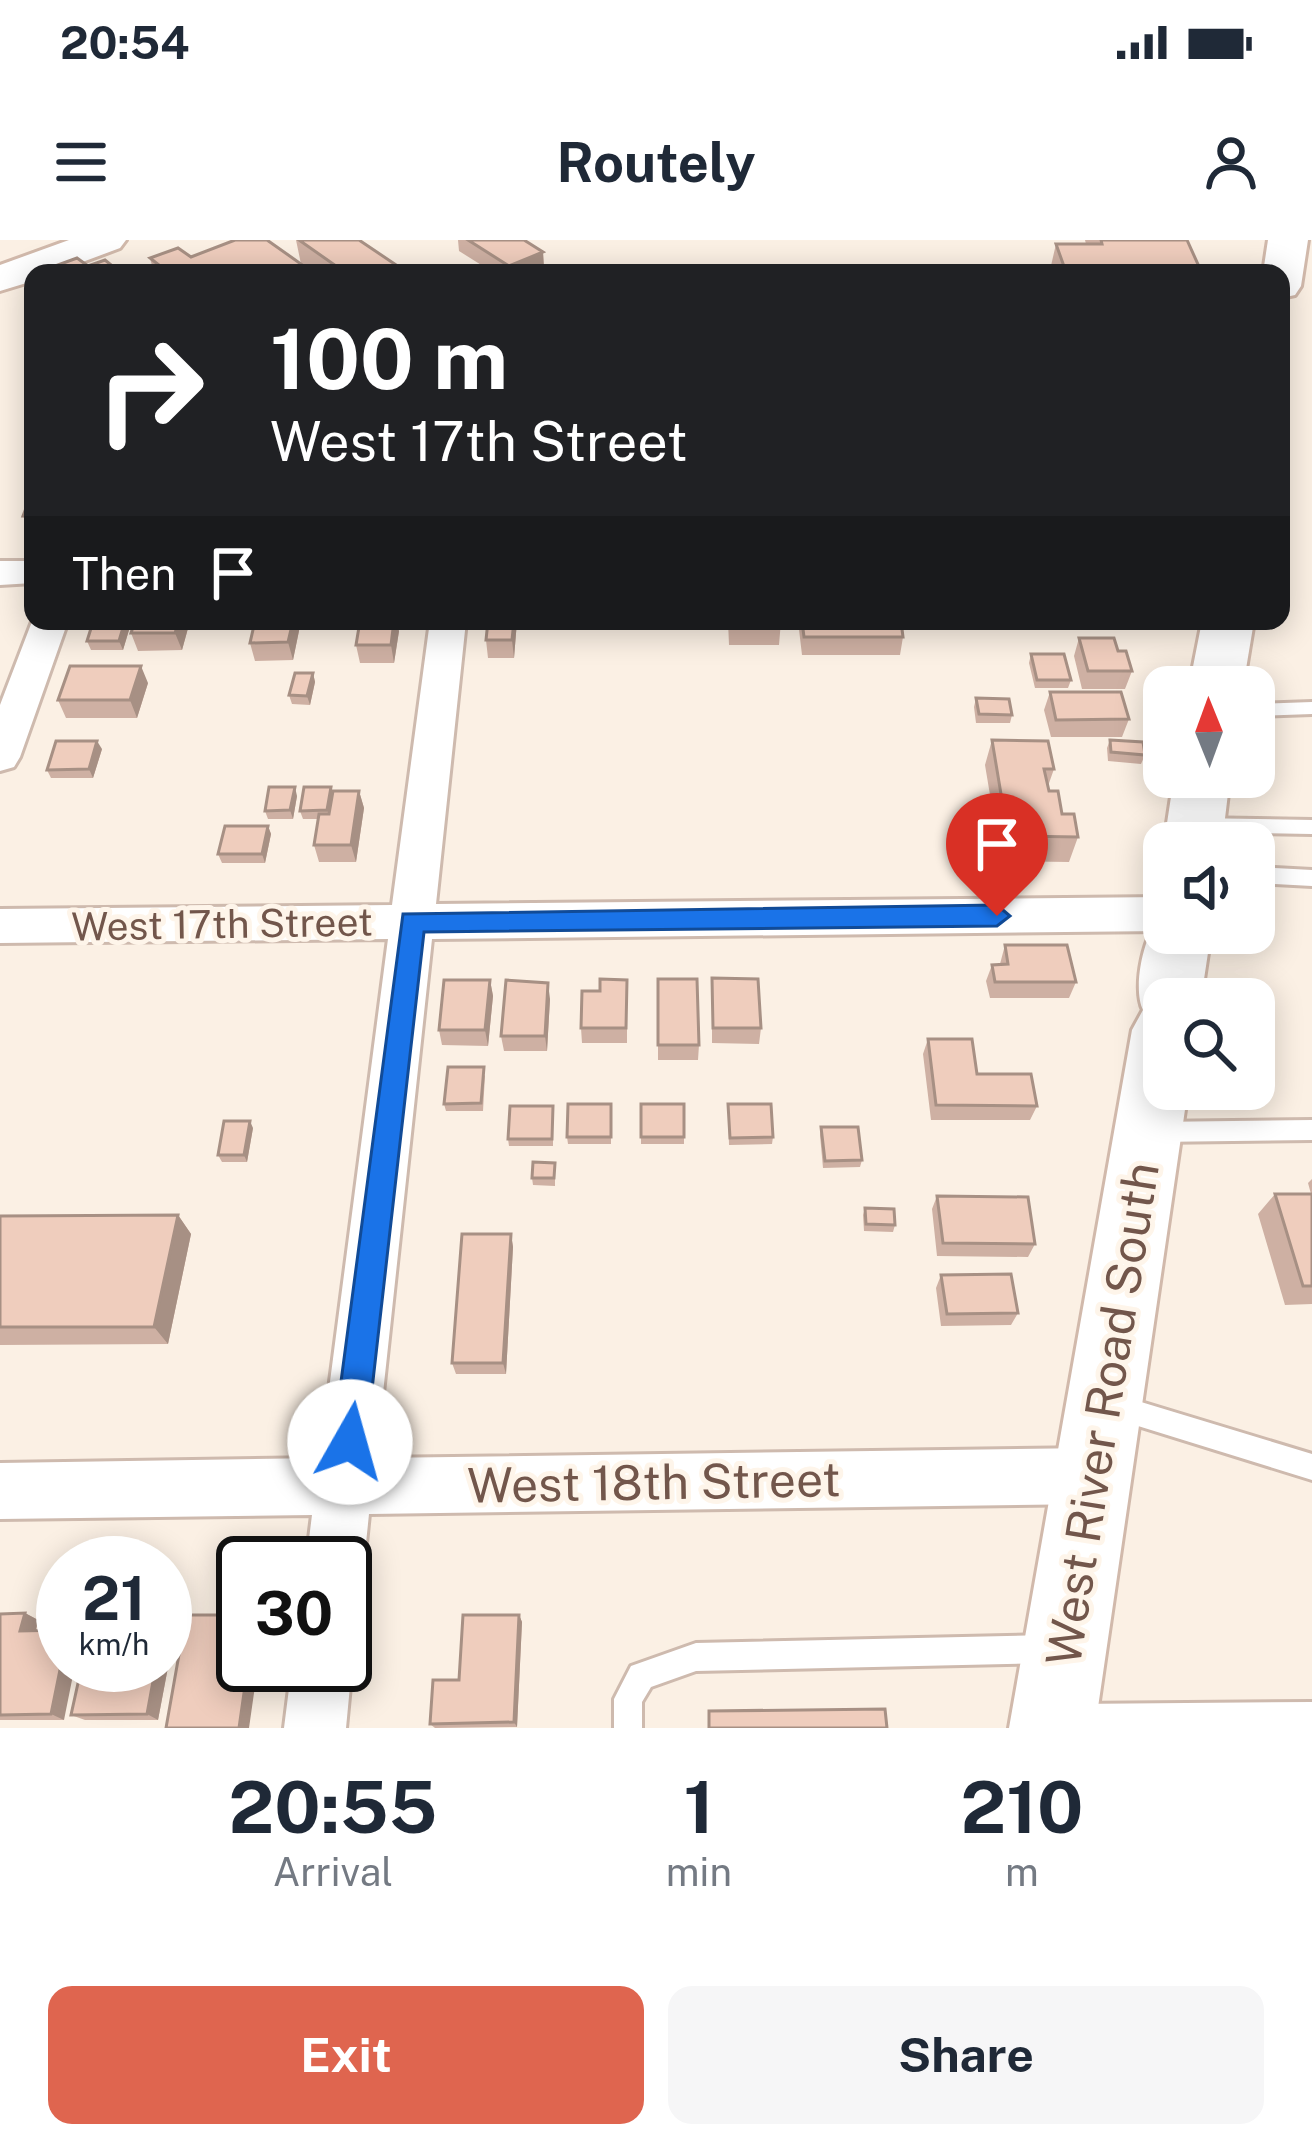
<!DOCTYPE html>
<style>
body{margin:0;font-family:"Public Sans",sans-serif;background:#f6f6f7;color:#1f2937;height:100vh;display:flex;flex-direction:column;font-size:45px;white-space:nowrap}
*{box-sizing:border-box;margin:0}
p{font-size:39px;color:#747a83}
.icon{flex:none;width:66px;height:66px;fill:none;stroke:currentColor;stroke-width:2;stroke-linecap:round;stroke-linejoin:round}
.map{position:relative;height:1488px;overflow:hidden}
.drawer{display:flex;flex-direction:column;background:#fff;flex:1}
.drawer>*{flex:none}
.guide{position:absolute;left:24px;top:24px;width:1266px;height:366px;border-radius:24px;box-shadow:0 6px 30px #0003;background:#202124;color:#fff;overflow:hidden}
.needle{width:78px;rotate:359deg}
.buttons{position:absolute;left:1143px;top:426px;display:grid;gap:24px}
.buttons a{display:grid;place-items:center;width:132px;height:132px;border-radius:24px;background:#fff;box-shadow:0 6px 30px #0003;font-size:60px}
.speed{position:absolute;left:36px;top:1296px;display:flex;gap:24px;font-size:60px;font-weight:700;text-align:center}
.speed>*{display:grid;place-content:center;width:156px;height:156px;border-radius:50%;background:#fff;box-shadow:0 6px 30px #0003;line-height:1}
.speed small{font-size:30px;font-weight:400}
.speed .limit{border:6px solid #111;border-radius:18px;background:#fff;color:#111}
.pin{position:absolute;display:grid;place-items:center;width:102px;height:102px;color:#fff;margin:-123px -51px;border-radius:50% 50% 50% 0;rotate:-45deg;box-shadow:0 0 12px #0007}
.pin .icon{rotate:45deg}
.me{position:absolute;width:132px;margin:-66px;rotate:7deg;stroke-linejoin:round;filter:drop-shadow(0 0 9px #0008)}
.turn{display:flex;align-items:center;gap:42px;height:252px;padding:0 48px;font-size:54px}
.turn .icon{width:156px;height:156px;stroke-width:2.5}
.turn b{display:block;font-size:84px;line-height:102px}
.then{display:flex;align-items:center;height:114px;padding:0 48px;background:#0003;gap:24px;font-size:45px}
.eta{display:flex;justify-content:space-evenly;align-items:center;height:204px;text-align:center}
.eta b{font-size:72px;font-weight:700;line-height:84px}
.primary-button{display:flex;gap:24px;margin-top:auto;padding:24px 48px}
.primary-button a{flex:1;height:138px;border-radius:24px;background:#df654f;color:#fff;font-size:48px;font-weight:700;line-height:138px;text-align:center}
.primary-button a+a{background:#f6f6f7;color:#1f2937}
.status{display:flex;justify-content:space-between;align-items:center;height:84px;padding:0 60px;background:#fff;direction:ltr}
.status svg{height:33px;fill:currentColor}
header{display:flex;justify-content:space-between;align-items:center;height:156px;padding:0 48px;background:#fff;font-size:54px;font-weight:700}
.map>svg:first-child{display:block}
.lines{fill:none;stroke-linecap:round;stroke-linejoin:round}
.lane-casing{stroke:#cebaae;stroke-width:6}
.street-casing{stroke:#cebaae;stroke-width:6}
.secondary-casing{stroke:#d1b9ab;stroke-width:6}
.lane{fill:#fff;fill-rule:evenodd}
.street{fill:#fff;fill-rule:evenodd}
.secondary{fill:#fff;fill-rule:evenodd}
.wall{fill:#ceb0a3}
.shaded-wall{fill:#a79084}
.building{fill:#efcdbd;stroke:#a79084;stroke-width:3}
.route{fill:#1a73e8;stroke:#114b97;stroke-width:3}
.labels{text-anchor:middle;dominant-baseline:central;stroke-width:10;stroke-linejoin:round;paint-order:stroke}
.street-label{font-size:39px;fill:#72564b;stroke:#fef5ea}
.near-street-label{font-size:48px;fill:#72564b;stroke:#fef5ea}
</style>
<div class="status"><b>20:54</b><svg viewBox="0 0 49 12"><path d="M0 12V9h3v3zM5 12V6h3v6zM10 12V3h3v9zM15 12V0h3v12zM26 1h20v11H26zM47 4h2v5h-2z"/></svg></div>
<header><svg class="icon" aria-label="menu" viewBox="0 0 24 24"><path d="M4 6h16M4 12h16M4 18h16"/></svg>Routely<svg class="icon" aria-label="person" viewBox="0 0 24 24"><circle cx="12" cy="8" r="4"/><path d="M4 21q1-7 8-7t8 7"/></svg></header>
<div class="map">
<svg width="1312" height="1488" viewBox="0 0 1312 1488">
<rect width="100%" height="100%" fill="#fbf0e4"/>
<g class="lines">
<defs>
<path id="lane" d="M1312,462v12l-58,2v-12z
M1196,578l116,2v14l-116,-2 -10,-7z
M1254,627l58,3v16l-58,-3z
M1312,880v20l-158,2 -8,-3 -3,-7 3,-7 8,-3z
M1118,1155l194,59v26l-203,-63 -4,-9 4,-9z
M1047,1395l10,4 4,10 -4,10 -10,4 -351,8 -45,16 -9,15v26h-28v-29l17,-33 65,-23z
M1312,1462v26h-250l-4,-10 4,-10 10,-4z"/>
<path id="street" d="M0,321h33v22l-33,2z
M33,379l35,2 -48,136 -6,10 -14,4v-66z
M430,381h36l-30,283 728,-7v34l-732,8 -56,519 716,-10 20,8 8,20 -8,20 -20,8 -723,10 -5,49 -8,21 -11,4v-25h-39l6,-48 -312,4v-56l320,-5 68,-519 -388,4v-34l392,-4z
M345,1407l7,18 -6,63h-62l8,-63h53z"/>
<path id="secondary" d="M69,0h57l-6,8 -67,25h-20v8l-33,10v-26z
M1268,0h40l-7,46 -6,9 -14,3v-25h-18z
M1202,381h52l-11,66h-54z
M1174,537h56l-8,66h-58z
M1164,674v19h47l-10,66h-37v90h24l-93,639h-86l123,-698 11,-20c-11,-22 1,-81 21,-96z"/>
</defs>
<use href="#lane" class="lane-casing"/>
<use href="#street" class="street-casing"/>
<use href="#secondary" class="secondary-casing"/>
<use href="#lane" class="lane"/>
<use href="#street" class="street"/>
<use href="#secondary" class="secondary"/>
</g>
<path class="wall" d="M296,0h63l49,33h-94l-13,-9z
M458,0h66l19,12 1,17 -9,4h-41l-35,-22z
M1085,0h102l14,31 -1,2h-149l-1,-3 6,-26h30z
M191,17l110,7 2,9h-149l-4,-15z
M33,250v44h-2l-8,-18z
M125,381l4,9 -6,20h-32l-4,-9z
M135,381h55l-8,29 -44,1 -7,-18z
M255,381h46l-8,39 -38,1 -5,-18z
M488,381h29l-3,37h-26l-2,-18z
M728,381h53l-2,24h-50z
M798,381h103l2,16 -3,18h-98z
M1060,381h35l-2,5h-32z
M1104,381h43l-3,9h-37z
M399,391l-5,32h-34l-4,-18z
M1079,398l39,13 14,20 -7,18h-43l-8,-33z
M1031,414l40,26 -3,8h-33l-6,-25z
M313,433l2,9 -5,23 -18,-1 -3,-9z
M148,443l-11,35h-71l-8,-18z
M1050,452l79,27 -7,18h-71l-7,-27z
M976,458l36,17 -2,8h-34l-2,-16z
M992,500l62,29 -6,17 1,5 29,46 -9,25 -68,-1 -16,-96z
M1110,500l35,15 -4,9 -33,-3 -1,-13z
M102,509l-9,29h-42l-4,-8z
M331,547l1,5 27,-1 5,17 -8,54h-37l-5,-17 5,-26h-16l-3,-8z
M297,556l-4,23h-25l-3,-8z
M268,586l3,8 -6,29h-43l-4,-9z
M1005,705l71,37 -7,16h-79l-4,-17 6,-16 8,-1z
M712,738l49,50 -2,16 -47,-1z
M658,739l41,66 -1,15h-40z
M490,740l3,16 -5,50 -46,-1 -3,-15z
M627,740v63h-45l-1,-15 19,-37z
M550,759l-3,52h-43l-3,-15z
M928,799l49,35 60,32 -7,14h-99l-8,-66z
M485,835l-2,36h-37l-2,-7z
M611,864v40h-43l-1,-7z
M641,864h43v40h-43z
M728,864l45,33 -1,7 -43,1z
M553,866v40h-44l-1,-7z
M821,887l41,33 -2,7 -37,1 -3,-33z
M253,888l-6,34h-25l-4,-7z
M555,923v23l-22,-1 -1,-7z
M1312,939v125l-27,1 -27,-91 17,-20h36l-3,-11z
M937,956l98,48 -7,13 -91,-1 -5,-47z
M865,968l30,17 -2,7 -29,-1 -1,-16z
M178,975l13,19 -23,110 -168,1v-129z
M511,994l2,13 -7,127h-50l-4,-11z
M941,1035l77,38 -7,12 -70,1 -5,-38z
M25,1373l13,7 -2,11 28,89h-64v-106z
M519,1375l3,7 -5,105 -82,1 -5,-4 29,-44z
M176,1385l-18,95h-73l-14,-5z"/>
<path class="shaded-wall" d="M543,12l1,17 -9,4h-25l-1,-7z
M301,24l2,9h-25z
M125,381l4,9 -6,20 -4,-9z
M179,381h11l-8,29 -7,-17z
M293,381h8l-8,39 -5,-18z
M394,381h3l2,10 -5,32 -3,-18z
M514,381h3l-3,37 -2,-18z
M141,426l7,17 -11,35 -7,-18z
M313,433l2,9 -5,23 -3,-9z
M97,501l5,8 -9,29 -4,-9z
M295,547l2,9 -4,23 -3,-9z
M359,551l5,17 -8,54 -5,-17z
M268,586l3,8 -6,29 -3,-9z
M490,740l3,16 -5,50 -3,-16z
M548,743l2,16 -3,52 -2,-15z
M250,881l3,7 -6,34 -3,-7z
M178,975l13,19 -23,110 -14,-17z
M511,994l2,13 -7,127 -3,-11z
M25,1373l13,7 -4,18 -14,-7z
M519,1375l3,7 -5,105 -3,-5z
M165,1378l11,7 -18,95 -11,-6 9,-49h9z
M63,1415v10h12l-11,55 -13,-6z
M248,1425h10l-9,63h-10z"/>
<path class="building" d="M235,0h32l34,24 -23,9h-109l-19,-15 28,-10 13,9z
M299,0h60l49,33h-62z
M468,0h56l19,12 -34,14z
M1101,0h86l14,31 -135,1 -10,-28h46z
M77,18l11,8 17,-6 16,13h-85z
M33,250v26h-10z
M125,381l-6,20h-32l6,-19z
M135,381h44l-4,12h-44z
M255,381h38l-5,21 -38,1z
M360,381h34l-3,24h-35z
M488,381h26l-2,19h-26z
M730,381h51v7h-51z
M802,381h99l2,16h-99z
M1079,398h35l4,13h8l6,20h-44z
M1031,414h33l7,26h-34z
M70,426h71l-11,34h-72z
M295,433h18l-6,23 -18,-1z
M1050,452h71l8,27 -73,1z
M976,458l33,1 3,16 -33,-1z
M992,500l56,1 6,28h-10l5,22h9l4,23h12l4,23 -70,-1z
M1110,500l33,2 2,13 -34,-3z
M56,501h41l-8,28 -42,1z
M269,547h26l-5,23 -25,1z
M304,547h27l-4,23 -27,1z
M333,551h26l-8,54h-37l5,-31h10z
M225,586h43l-6,28h-44z
M1005,705h62l9,37h-81l-3,-17 16,-1z
M712,738l46,1 3,49h-48z
M600,739l27,1 -1,48h-45l1,-37h18z
M658,739h39l2,66h-41z
M444,740h46l-5,50h-46z
M506,740l42,3 -3,53h-44z
M928,799h44l5,35h54l6,32 -101,-1z
M448,827h36l-3,36 -37,1z
M568,864h43v33h-44z
M641,864h43v33h-43z
M728,864h43l2,33 -43,1z
M510,866h43l-1,33h-44z
M224,881h26l-6,34h-26z
M821,887h37l4,33 -37,1z
M533,922l22,1 -1,15h-22z
M1275,954h37v92h-9z
M937,956l91,1 7,47 -92,-1z
M865,968l29,1 1,16 -29,-1z
M178,975l-24,112h-154v-111z
M462,994h49l-8,129h-51z
M1011,1034l7,39 -71,1 -6,-39z
M25,1373l-5,18 43,-1v25l-12,59 -51,1v-101z
M186,1375h57v50h5l-9,63h-73z
M463,1375h56l-5,107 -84,2 3,-44h26z
M82,1425h74l-9,49 -76,1z
M885,1469l2,19h-178v-17z"/>
<path class="route" d="M997,665l13,11 -13,10 -573,6 -58,510 -5,12 -11,5 -12,-5 -5,-12 70,-528z"/>
<g class="labels">
<g class="street-label">
<text transform="translate(222 684) rotate(-1)">West 17th Street</text>
</g>
<g class="near-street-label">
<text transform="translate(1102 1174) rotate(-81)">West River Road South</text>
<text transform="translate(654 1242) rotate(-1)">West 18th Street</text>
</g>
</g>
</svg>
<div class="buttons">
<a><svg class="needle" viewBox="-14 -14 28 28"><path d="M0-13l5 13h-10z" fill="#e53935"/><path d="M0 13l5-13h-10z" fill="#747a83"/></svg></a>
<a><svg class="icon" aria-label="sound" viewBox="0 0 24 24"><path d="M4 9h4l5-4v14l-5-4H4zM17 9q2 3 0 6"/></svg></a>
<a><svg class="icon" aria-label="search" viewBox="0 0 24 24"><circle cx="10" cy="10" r="6"/><path d="M15 15l6 6"/></svg></a>
</div>
<div class="speed"><div>21<small>km/h</small></div><div class="limit">30</div></div>
<div class="pin" style="left:997px;top:676px;background:#d93025"><svg class="icon" aria-label="arrive" viewBox="0 0 24 24"><path d="M6 21V4h12l-3 4 3 4H6"/></svg></div>
<svg class="me" style="left:350px;top:1202px" viewBox="-20 -20 40 40"><circle r="19" fill="#fff"/><path d="M0-13L10 11 0 6-10 11z" fill="#1a73e8"/></svg>
<div class="guide">
<div class="turn"><svg class="icon" aria-label="right" viewBox="0 0 24 24"><path d="M7 20v-9h11M14 6l5 5-5 5"/></svg><div><b>100 m</b>West 17th Street</div></div>
<div class="then">Then<svg class="icon" aria-label="arrive" viewBox="0 0 24 24"><path d="M6 21V4h12l-3 4 3 4H6"/></svg></div>
</div>
</div>
<section class="drawer">
<div class="eta">
<div><b>20:55</b><p>Arrival</p></div>
<div><b>1</b><p>min</p></div>
<div><b>210</b><p>m</p></div>
</div>
<div class="primary-button"><a>Exit</a><a>Share</a></div>
</section>
